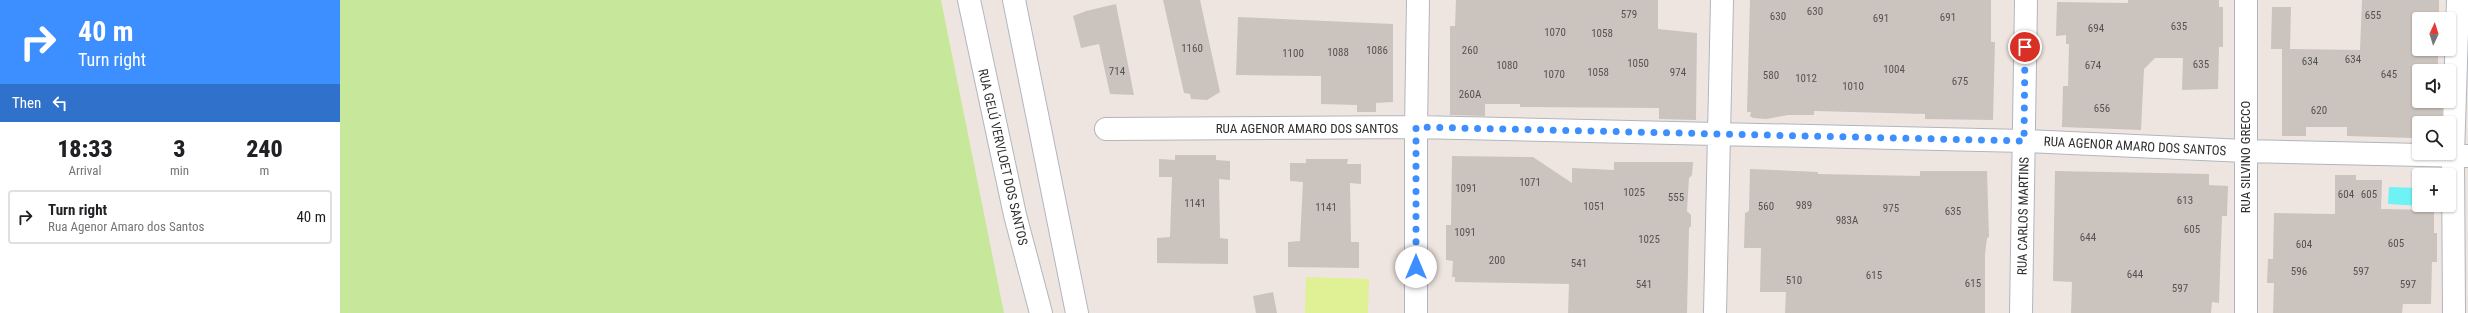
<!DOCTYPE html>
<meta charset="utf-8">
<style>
body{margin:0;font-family:"Roboto Condensed",sans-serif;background:#f6f6f6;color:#202124;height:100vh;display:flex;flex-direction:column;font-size:15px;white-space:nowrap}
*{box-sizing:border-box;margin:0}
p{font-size:13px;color:#757577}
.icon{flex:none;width:22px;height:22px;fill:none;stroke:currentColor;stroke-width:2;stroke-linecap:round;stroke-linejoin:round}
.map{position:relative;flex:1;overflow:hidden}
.side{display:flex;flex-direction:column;background:#fff;width:340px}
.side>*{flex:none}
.guide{background:#3d8eff;color:#fff;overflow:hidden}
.needle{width:26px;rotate:4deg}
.tools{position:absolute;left:2072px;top:12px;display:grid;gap:8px}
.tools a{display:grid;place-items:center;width:44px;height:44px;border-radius:4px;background:#fff;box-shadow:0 1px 3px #0004;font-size:20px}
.pin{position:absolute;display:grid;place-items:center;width:34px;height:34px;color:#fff;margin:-17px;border:2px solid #fff;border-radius:50%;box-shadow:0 1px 4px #0007}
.me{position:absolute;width:44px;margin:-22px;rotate:0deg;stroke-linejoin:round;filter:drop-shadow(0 0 3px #0008)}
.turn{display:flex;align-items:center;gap:14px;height:84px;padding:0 12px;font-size:18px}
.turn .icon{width:52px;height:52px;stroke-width:2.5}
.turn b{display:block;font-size:28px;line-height:34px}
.then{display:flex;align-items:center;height:38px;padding:0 12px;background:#0003;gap:8px;font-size:15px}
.eta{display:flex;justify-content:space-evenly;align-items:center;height:68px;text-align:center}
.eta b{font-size:24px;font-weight:800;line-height:28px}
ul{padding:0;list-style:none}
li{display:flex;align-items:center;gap:12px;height:54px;margin:0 8px 6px;padding:0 4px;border:2px solid #e0e0e0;border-radius:4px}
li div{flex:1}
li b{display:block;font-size:15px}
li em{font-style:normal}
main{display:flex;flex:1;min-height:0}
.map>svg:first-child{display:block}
.green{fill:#c7e89a}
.pitch{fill:#dff095}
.water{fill:#6ef2f6}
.building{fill:#cbc3be}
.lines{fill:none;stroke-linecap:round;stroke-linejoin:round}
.minor-casing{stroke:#b0b6be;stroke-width:24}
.secondary-casing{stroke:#b0b6be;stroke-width:24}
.minor{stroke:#fff;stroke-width:22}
.secondary{stroke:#fff;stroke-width:22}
.route{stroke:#3d8eff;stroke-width:7;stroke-dasharray:0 12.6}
.labels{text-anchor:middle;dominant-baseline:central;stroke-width:3;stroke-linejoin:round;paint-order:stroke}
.number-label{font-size:11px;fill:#555352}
.street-label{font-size:13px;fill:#2e2e2e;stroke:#fff}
</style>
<main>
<section class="side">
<div class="guide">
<div class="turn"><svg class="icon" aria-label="right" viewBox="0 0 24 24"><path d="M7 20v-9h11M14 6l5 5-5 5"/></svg><div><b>40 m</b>Turn right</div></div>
<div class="then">Then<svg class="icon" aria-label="left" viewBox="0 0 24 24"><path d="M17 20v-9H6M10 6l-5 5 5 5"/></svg></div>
</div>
<div class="eta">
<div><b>18:33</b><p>Arrival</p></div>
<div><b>3</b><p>min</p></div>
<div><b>240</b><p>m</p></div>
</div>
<ul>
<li><svg class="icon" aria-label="right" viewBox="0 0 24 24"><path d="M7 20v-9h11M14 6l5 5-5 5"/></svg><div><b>Turn right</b><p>Rua Agenor Amaro dos Santos</p></div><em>40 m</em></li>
</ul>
</section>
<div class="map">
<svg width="2128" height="313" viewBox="0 0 2128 313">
<rect width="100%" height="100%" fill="#efe5e0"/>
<path class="green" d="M0,0h601l63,313h-664z"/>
<path class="pitch" d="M966,277l63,2 -1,34h-63z"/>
<path class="water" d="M2049,187l30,1v17l3,1 -34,-2z"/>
<path class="building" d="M823,0h37l20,92 -13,8 -16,-1 -1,-5 -6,-1z
M1116,0h202v29l39,4 -1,87 -37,-1v-11l-139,-1v-3h-35v12l-35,-1v-89h5z
M1410,0h241v42h4l-2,78 -68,-1v-5l-111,-3v4h-26l-22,4 -13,-1 -3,-2 1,-4h-4z
M1788,0h91v7h4v40h-4l-1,42 -36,1 1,-32h-28l-11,11 -3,61 -79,-3 1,-41h5l1,-42h-3v-9l-10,1 1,-34 71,1z
M2022,0h77v19h-20v30h19v22h-19v30h23v22h-23v7h-6v8l-66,-2v-9h-41v9h-24v-87h-11l1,-42h19l-1,42 70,1z
M776,4l18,91 -24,-1 -11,-50 -18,4 -8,-32 13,-5z
M898,17l155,7v78l-17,1v9h-19v-7l-36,-1v-28l-85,-1z
M835,155h41v5l14,1v19l-11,-1 1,59 8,1v25l-71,-1v-25l13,-1 2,-60h-13v-18l16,1z
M1112,156l81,1 39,26v-15l42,2v-8h79l-1,13 -3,3 -2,33 4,4v11l-2,2 -2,85h-119l1,-29 -114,-2v-5h-3l1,-16 -7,-1v-35h5z
M966,159h42l-1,5h14v20l-11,-1 1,59h8v26l-71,-1v-25l12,-1 3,-59 -13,-1v-18h16z
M1410,169l68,3v2l102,2v-5h67l2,66 -2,1 -2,16v59h-200l1,-21h-26l1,-44h-17l1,-35 4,-2z
M1715,171l154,3v11l19,1 -1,30h-5l-3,87 -7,-1 -1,11h-140l1,-31 -19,-1z
M1995,175h21v5h26l-1,29 53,1v23h3v29h-5l-1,42h-28l-1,9h-129l1,-30h-7l1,-24h5l1,-46 61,1z
M933,292l4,21h-21l-3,-17z"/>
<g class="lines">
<defs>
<path id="minor" d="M1906,0v313
M766,129l310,-2 608,14 221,10 223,5
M1076,313v-186l2,-127
M1375,313l7,-313
M1681,313l5,-313
M2114,313l-1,-157 5,-156"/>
<path id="secondary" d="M629,0l46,215 26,98
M674,0l63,313"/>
</defs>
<use href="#minor" class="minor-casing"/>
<use href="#secondary" class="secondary-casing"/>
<use href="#minor" class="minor"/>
<use href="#secondary" class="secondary"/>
</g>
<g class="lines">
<path class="route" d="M1076,267v-140l608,14 1,-94"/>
</g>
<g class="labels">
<g class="number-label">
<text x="1475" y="11">630</text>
<text x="1289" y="14">579</text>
<text x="2033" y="15">655</text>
<text x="1438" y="16">630</text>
<text x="1608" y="17">691</text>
<text x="1541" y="18">691</text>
<text x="1839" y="26">635</text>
<text x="1756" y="28">694</text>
<text x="1215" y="32">1070</text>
<text x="1262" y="33">1058</text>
<text x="852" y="48">1160</text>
<text x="1037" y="50">1086</text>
<text x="1130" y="50">260</text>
<text x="998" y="52">1088</text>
<text x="953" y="53">1100</text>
<text x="2013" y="59">634</text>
<text x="1970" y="61">634</text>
<text x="1298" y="63">1050</text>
<text x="1861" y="64">635</text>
<text x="1167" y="65">1080</text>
<text x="1753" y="65">674</text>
<text x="1554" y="69">1004</text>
<text x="777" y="71">714</text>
<text x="1258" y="72">1058</text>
<text x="1338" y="72">974</text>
<text x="1214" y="74">1070</text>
<text x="2049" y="74">645</text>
<text x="1431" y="75">580</text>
<text x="1466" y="78">1012</text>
<text x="1620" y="81">675</text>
<text x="1513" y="86">1010</text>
<text x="1130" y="94">260A</text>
<text x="1762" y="108">656</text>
<text x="1979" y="110">620</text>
<text x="1190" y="182">1071</text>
<text x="1126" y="188">1091</text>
<text x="1294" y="192">1025</text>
<text x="2006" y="194">604</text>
<text x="2029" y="194">605</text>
<text x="1336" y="197">555</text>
<text x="1845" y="200">613</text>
<text x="855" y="203">1141</text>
<text x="1464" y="205">989</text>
<text x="1254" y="206">1051</text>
<text x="1426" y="206">560</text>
<text x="986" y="207">1141</text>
<text x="1551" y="208">975</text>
<text x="1613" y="211">635</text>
<text x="1507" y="220">983A</text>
<text x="1852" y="229">605</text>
<text x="1125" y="232">1091</text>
<text x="1748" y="237">644</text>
<text x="1309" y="239">1025</text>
<text x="2056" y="243">605</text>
<text x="1964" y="244">604</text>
<text x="1157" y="260">200</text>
<text x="1239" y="263">541</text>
<text x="1959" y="271">596</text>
<text x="2021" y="271">597</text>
<text x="1795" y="274">644</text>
<text x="1534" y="275">615</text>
<text x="1454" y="280">510</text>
<text x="1633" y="283">615</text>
<text x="1304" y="284">541</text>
<text x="2068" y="284">597</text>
<text x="1840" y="288">597</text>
</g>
<g class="street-label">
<text x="967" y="128">RUA AGENOR AMARO DOS SANTOS</text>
<text transform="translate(1795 146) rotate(3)">RUA AGENOR AMARO DOS SANTOS</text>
<text transform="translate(663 157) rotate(77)">RUA GELÚ VERVLOET DOS SANTOS</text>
<text transform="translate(1905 157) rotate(-90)">RUA SILVINO GRECCO</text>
<text transform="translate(1683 216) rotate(-89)">RUA CARLOS MARTINS</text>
</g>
</g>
</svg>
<div class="tools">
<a><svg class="needle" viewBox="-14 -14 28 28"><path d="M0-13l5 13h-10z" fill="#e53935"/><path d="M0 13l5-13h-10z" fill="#757577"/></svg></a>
<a><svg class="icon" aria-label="sound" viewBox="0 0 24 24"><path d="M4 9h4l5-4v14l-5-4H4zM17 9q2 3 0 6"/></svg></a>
<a><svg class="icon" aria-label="search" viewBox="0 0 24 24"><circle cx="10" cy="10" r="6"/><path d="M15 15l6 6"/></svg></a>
<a>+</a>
</div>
<div class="pin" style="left:1685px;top:47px;background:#d93025"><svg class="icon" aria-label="arrive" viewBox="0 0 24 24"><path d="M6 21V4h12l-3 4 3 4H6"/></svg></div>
<svg class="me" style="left:1076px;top:267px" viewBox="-20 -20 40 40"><circle r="19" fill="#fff"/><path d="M0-13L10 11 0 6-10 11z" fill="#3d8eff"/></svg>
</div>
</main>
